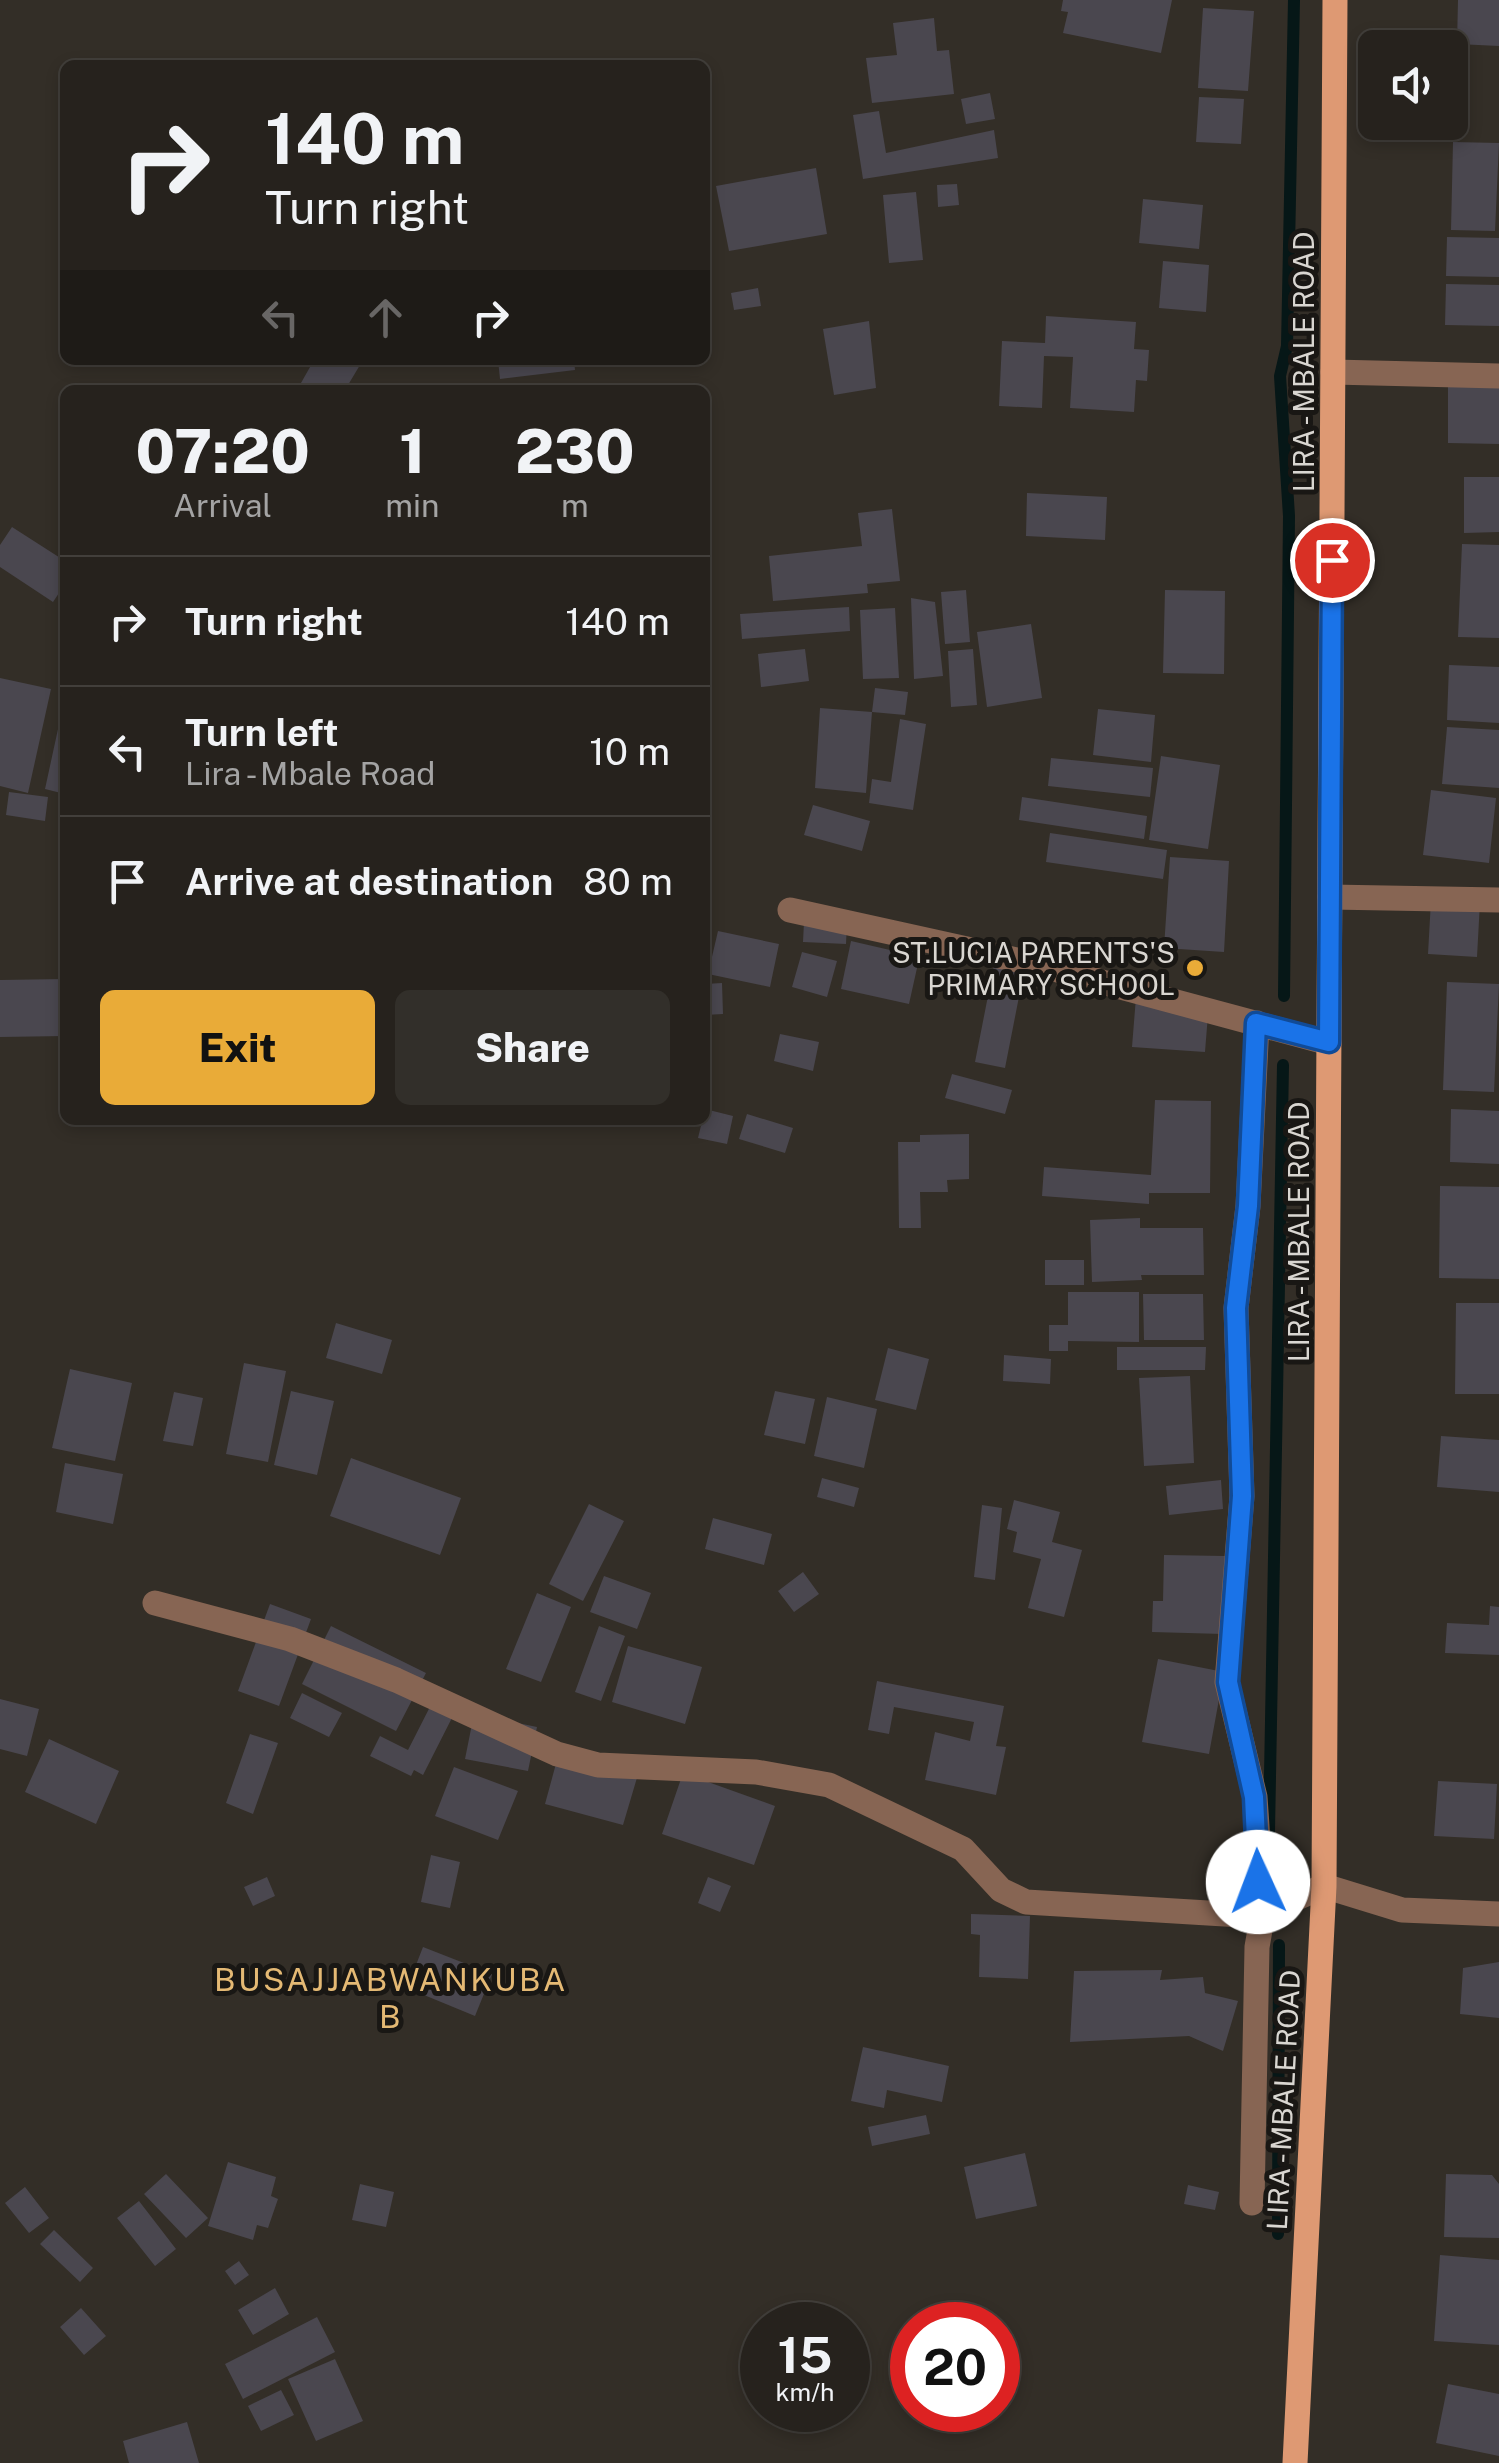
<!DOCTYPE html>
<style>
body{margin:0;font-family:"Public Sans",sans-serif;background:#322f2a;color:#f1f3f6;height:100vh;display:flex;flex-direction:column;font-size:38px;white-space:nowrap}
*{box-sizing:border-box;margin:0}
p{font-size:32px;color:#a4a4a4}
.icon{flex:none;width:55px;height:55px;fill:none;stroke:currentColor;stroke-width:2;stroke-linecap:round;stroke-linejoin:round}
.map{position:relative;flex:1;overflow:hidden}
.sheet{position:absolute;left:60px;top:385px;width:650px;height:740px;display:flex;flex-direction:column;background:#26221d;border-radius:15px;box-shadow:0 5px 15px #0003,0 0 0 2px #423f3b}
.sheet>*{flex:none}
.hud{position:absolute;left:60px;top:60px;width:650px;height:305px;border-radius:15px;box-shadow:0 5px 15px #0003,0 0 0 2px #423f3b;background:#26221d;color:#f1f3f6;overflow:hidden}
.fabs{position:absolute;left:1358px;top:30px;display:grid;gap:20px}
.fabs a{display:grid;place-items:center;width:110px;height:110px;border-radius:15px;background:#26221d;box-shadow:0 5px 15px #0003,0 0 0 2px #423f3b;font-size:50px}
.speed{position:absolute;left:740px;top:2302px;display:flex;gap:20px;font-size:50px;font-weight:700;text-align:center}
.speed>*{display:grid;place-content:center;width:130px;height:130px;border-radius:50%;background:#26221d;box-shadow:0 5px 15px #0003,0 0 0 2px #423f3b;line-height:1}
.speed small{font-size:25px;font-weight:400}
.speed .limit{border:15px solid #d22;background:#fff;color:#111}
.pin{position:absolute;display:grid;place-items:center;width:85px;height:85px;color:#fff;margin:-42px;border:5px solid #fff;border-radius:50%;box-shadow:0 2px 10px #0007}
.me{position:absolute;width:110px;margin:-55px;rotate:358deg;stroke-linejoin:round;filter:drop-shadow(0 0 8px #0008)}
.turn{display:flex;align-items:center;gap:35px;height:210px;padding:0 40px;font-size:45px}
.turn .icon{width:130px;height:130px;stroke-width:2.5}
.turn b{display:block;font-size:70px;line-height:85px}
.lanes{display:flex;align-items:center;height:95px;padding:0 40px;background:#0003;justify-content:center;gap:50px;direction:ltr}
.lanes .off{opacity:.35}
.eta{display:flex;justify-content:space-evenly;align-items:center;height:170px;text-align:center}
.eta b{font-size:60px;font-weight:800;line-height:70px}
.primary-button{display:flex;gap:20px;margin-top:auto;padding:20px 40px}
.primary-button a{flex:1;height:115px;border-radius:15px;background:#e9ab38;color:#111;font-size:40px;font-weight:800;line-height:115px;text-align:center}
.primary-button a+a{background:#322f2a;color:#f1f3f6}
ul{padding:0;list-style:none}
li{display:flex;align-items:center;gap:30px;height:130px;padding:0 40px;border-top:2px solid #423f3b}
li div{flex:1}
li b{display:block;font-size:38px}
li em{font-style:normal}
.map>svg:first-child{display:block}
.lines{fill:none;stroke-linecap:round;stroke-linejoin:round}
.stream{stroke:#061717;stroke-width:12}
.building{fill:#4a474f}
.minor{stroke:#876553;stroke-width:25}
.major{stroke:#de9973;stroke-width:25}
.route-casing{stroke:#114b97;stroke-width:25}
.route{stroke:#1a73e8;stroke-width:18}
.poi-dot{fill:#e9ab38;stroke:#191714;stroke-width:4}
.labels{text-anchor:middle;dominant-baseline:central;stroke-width:10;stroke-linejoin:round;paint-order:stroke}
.street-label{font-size:28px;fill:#d9d6d1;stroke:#191714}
.poi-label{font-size:28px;fill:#d9d6d1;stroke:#191714;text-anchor:end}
.quarter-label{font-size:32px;letter-spacing:2.5px;fill:#e4b974;stroke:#191714}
</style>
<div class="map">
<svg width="1499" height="2463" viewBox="0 0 1499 2463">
<rect width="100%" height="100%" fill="#332e27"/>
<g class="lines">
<path class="stream" d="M1284,996l5,-480 -9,-140 7,-30 7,-346
M1269,1831l14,-766
M1278,2234l1,-289"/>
</g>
<path class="building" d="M1063,0h109l-11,53 -98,-20 5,-21 -7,-1z
M1458,0h41v46l-42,-2z
M1203,8l51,3 -6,80 -50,-3z
M934,18l3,33 12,-1 5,44 -82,9 -6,-45 31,-3 -4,-32z
M990,93l5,26 -29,5 -5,-25z
M1199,97l45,2 -3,45 -45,-2z
M879,111l7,42 108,-23 4,28 -135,21 -10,-64z
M1453,142l46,1 -4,88 -44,-1z
M816,168l11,66 -98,17 -13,-65z
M957,184l2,21 -21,2 -1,-22z
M916,192l7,68 -34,3 -6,-68z
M1143,199l60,6 -4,44 -60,-6z
M1447,237l52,1v39l-53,-1z
M1163,261l46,4 -3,47 -47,-4z
M1446,284l53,1v41l-54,-1z
M758,288l3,18 -27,4 -3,-17z
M1046,316l90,6 -2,27 15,1 -2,31 -11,-1 -2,32 -64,-4 3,-51 -29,-1 -2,52 -43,-2 3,-65 43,2z
M869,321l7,67 -42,7 -11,-66z
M314,360h49l-18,30h-48z
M498,360h76l1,10 -75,9z
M1448,380l51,1v63l-51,-1z
M1464,477h35v55l-35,1z
M1027,493l80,4 -2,43 -79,-4z
M892,509l8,72 -33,3 1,9 -95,8 -4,-45 93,-10 -4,-33z
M12,527l53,34v23l-12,18 -53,-35v-22z
M1462,544l37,1v93l-41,-1z
M966,590l4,52 -25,2 -4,-52z
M1165,590l60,1 -1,83 -61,-1z
M911,598l24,4 8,74 -29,3z
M849,607l1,24 -108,8 -2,-25z
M895,608l4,70 -36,1 -3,-69z
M1031,624l11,74 -55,9 -10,-75z
M805,649l4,32 -48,6 -3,-33z
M973,649l4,56 -26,2 -3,-56z
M1449,665l50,2v56l-52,-3z
M0,678l51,11 -23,104 -28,-7z
M875,688l33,4 -3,23 -33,-3z
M63,706l2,1v87l-20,-5z
M820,708l52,4 -6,81 -51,-5z
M1098,709l57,6 -4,47 -58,-7z
M900,719l26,5 -13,86 -44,-7 3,-24 19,3z
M1447,727l52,3v58l-57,-4z
M1161,756l59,9 -12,84 -59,-9z
M1051,758l102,10 -3,29 -102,-11z
M1431,790l65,8 -7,65 -66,-8z
M9,792l39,5 -3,24 -39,-6z
M1022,797l125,19 -3,23 -125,-19z
M813,805l57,16 -8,30 -58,-16z
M1050,833l117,17 -4,29 -117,-17z
M1170,857l59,4 -5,91 -60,-4z
M1431,900l49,2 -3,55 -49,-3z
M804,922l43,1 -1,21 -43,-2z
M718,931l61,13 -9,43 -62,-13z
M893,935l30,6 -14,63 -68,-15 10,-48 39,9z
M998,945l30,6 -23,117 -30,-6z
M802,952l35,9 -10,36 -35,-10z
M65,979v57l-65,1v-57z
M1447,982l52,2 -5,108 -51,-2z
M722,983l1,31 -18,1v-31z
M1136,997l73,5 -4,50 -73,-5z
M780,1034l39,8 -6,29 -39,-10z
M952,1074l60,16 -7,24 -60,-16z
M1155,1100l56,1 -1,92h-61v11l-107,-8 2,-29 107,8z
M705,1109l28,7 -6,28 -29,-6z
M1451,1109l48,2v53l-49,-2z
M747,1114l46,14 -8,25 -46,-14z
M969,1134v45l-22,1 1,12h-28l1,36h-22l-1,-86h22v-7z
M1440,1186l59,1v92l-60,-1z
M1140,1218v10h63l1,47h-63l1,5 -50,2 -2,-62z
M1045,1260h39v25h-39z
M1068,1292h71v50l-71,-1v10h-19v-26h19z
M1143,1294h60l1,46h-60z
M1456,1303h43v91h-44z
M336,1323l56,17 -10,34 -56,-16z
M1117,1347h89l-1,23h-88z
M888,1348l41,11 -13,51 -41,-10z
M1004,1355l47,4 -1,25 -47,-3z
M244,1363l42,8 -18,91 -42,-8z
M70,1369l62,14 -17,78 -63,-13z
M1190,1376l4,87 -50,3 -5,-88z
M291,1391l43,10 -17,74 -43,-10z
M775,1391l40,8 -10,45 -41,-9z
M174,1392l29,6 -10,48 -30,-5z
M827,1397l50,12 -13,59 -50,-12z
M1441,1436l58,4v52l-62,-5z
M351,1458l110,40 -21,57 -110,-39z
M65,1463l58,11 -10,50 -57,-12z
M822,1478l37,10 -5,19 -37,-10z
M1221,1480l2,29 -54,6 -3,-29z
M1014,1500l46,12 -8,30 30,8 -18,67 -36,-9 13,-49 -28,-7 4,-20 -10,-3z
M589,1504l35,17 -41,80 -34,-17z
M982,1505l20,3 -7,72 -21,-3z
M713,1518l59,16 -8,31 -59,-16z
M1164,1555l61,1 -2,78 -71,-2 1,-31h10z
M803,1572l16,22 -25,18 -16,-21z
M604,1576l47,17 -14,36 -47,-17z
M537,1593l34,14 -30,75 -35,-13z
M270,1604l41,15 -32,87 -41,-15z
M1490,1606l9,1v48l-54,-2 2,-30 42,2z
M331,1626l95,47 -30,58 -94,-47z
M599,1626l26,10 -24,65 -26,-9z
M628,1646l74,21 -17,57 -73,-22z
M1158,1659l66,13 -15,82 -67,-12z
M877,1681l127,25 -8,40 10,1 -10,48 -71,-15 10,-48 35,9 4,-19 -80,-15 -5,27 -21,-4z
M302,1693l40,20 -13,24 -39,-19z
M436,1695l22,11 -35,69 -9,-5 -3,6 -41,-20 10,-20 28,14z
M0,1699l39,10 -12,47 -27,-7z
M474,1714l63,13 -9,44 -63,-12z
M250,1734l28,9 -25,71 -27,-11z
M49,1739l70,32 -23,53 -71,-32z
M560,1749l79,22 -16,54 -78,-21z
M454,1767l64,24 -20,49 -63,-24z
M683,1773l92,33 -21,59 -92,-31z
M1438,1781l59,3 -3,55 -60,-3z
M431,1855l29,7 -10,46 -29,-6z
M267,1877l8,19 -22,10 -9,-19z
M708,1877l23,9 -11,26 -22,-9z
M971,1914l59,2 -2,63 -49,-2 1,-42 -9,-1z
M423,1947l69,27 -17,42 -68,-28z
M1499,1962v56l-39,-4 3,-46z
M1162,1970l-2,10 43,-3 2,16 33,8 -15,50 -34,-15 -119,6 4,-71z
M863,2047l86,19 -7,36 -55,-12 -3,18 -33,-7z
M926,2115l4,19 -58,12 -4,-19z
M1025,2153l12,53 -61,13 -12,-52z
M228,2162l48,15 -5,19 7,3 -10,29 -11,-3 -4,15 -45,-14z
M166,2174l42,44 -22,20 -42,-44z
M1446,2174l46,1 7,9v54l-55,-1z
M360,2184l34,8 -8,35 -34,-7z
M1188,2185l31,7 -4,18 -31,-6z
M25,2187l24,31 -20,15 -24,-30z
M139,2201l37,48 -21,17 -38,-48z
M54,2230l39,38 -13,14 -40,-38z
M1440,2255l59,5v85l-65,-4z
M239,2261l10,14 -14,10 -10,-14z
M275,2288l14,26 -36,21 -15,-25z
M81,2308l25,28 -22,19 -24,-28z
M317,2317l18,35 -92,47 -18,-35z
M335,2359l28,62 -47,20 -28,-62z
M1448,2384l51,10v62l-63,-13z
M281,2390l13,25 -33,16 -13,-25z
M187,2422l12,41h-70l-6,-22z"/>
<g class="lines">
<path class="minor" d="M1333,372l166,4
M1330,897l169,3
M790,910l245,54 294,79
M155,1603l135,36 106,41 161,74 41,11 158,7 73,13 134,64 38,41 25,12 215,13 22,-2 61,-27 78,24 97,4
M1252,2203l5,-256 6,-34 -8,-116 -28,-115 15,-186 -6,-188 12,-102 9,-183"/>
<path class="major" d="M1295,2463l29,-577 11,-1886"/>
</g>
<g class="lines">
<defs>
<path id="route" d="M1258,1882l-4,-85 -26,-115 14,-186 -6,-188 12,-102 8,-183 73,19 3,-482"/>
</defs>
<use href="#route" class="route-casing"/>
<use href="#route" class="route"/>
</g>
<circle class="poi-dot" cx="1195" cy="968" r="10"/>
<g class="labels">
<g class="street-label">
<text transform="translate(1303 362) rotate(-90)">LIRA - MBALE ROAD</text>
<text transform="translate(1298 1232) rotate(-90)">LIRA - MBALE ROAD</text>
<text transform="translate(1283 2100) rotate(-87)">LIRA - MBALE ROAD</text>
</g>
<g class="poi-label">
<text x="1175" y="952">ST.LUCIA PARENTS'S<tspan x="1175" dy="32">PRIMARY SCHOOL</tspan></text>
</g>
<g class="quarter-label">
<text x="391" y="1979">BUSAJJABWANKUBA<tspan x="391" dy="37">B</tspan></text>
</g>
</g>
</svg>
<div class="fabs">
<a><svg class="icon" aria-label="sound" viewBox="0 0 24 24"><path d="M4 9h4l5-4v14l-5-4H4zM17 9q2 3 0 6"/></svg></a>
</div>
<div class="speed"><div>15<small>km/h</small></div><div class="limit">20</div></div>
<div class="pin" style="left:1332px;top:560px;background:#d93025"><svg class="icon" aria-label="arrive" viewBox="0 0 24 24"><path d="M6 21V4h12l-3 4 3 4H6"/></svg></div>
<svg class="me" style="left:1258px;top:1882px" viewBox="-20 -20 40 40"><circle r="19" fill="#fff"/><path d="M0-13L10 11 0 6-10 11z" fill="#1a73e8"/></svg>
<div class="hud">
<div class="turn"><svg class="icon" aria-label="right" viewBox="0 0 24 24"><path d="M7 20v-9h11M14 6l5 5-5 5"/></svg><div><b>140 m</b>Turn right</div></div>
<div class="lanes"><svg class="icon off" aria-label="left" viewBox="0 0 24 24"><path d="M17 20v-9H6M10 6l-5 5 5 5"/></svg><svg class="icon off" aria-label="ahead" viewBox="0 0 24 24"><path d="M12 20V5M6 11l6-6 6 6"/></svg><svg class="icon" aria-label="right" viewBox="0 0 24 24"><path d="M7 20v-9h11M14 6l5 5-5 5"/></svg></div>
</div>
<section class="sheet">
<div class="eta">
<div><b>07:20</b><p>Arrival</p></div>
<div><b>1</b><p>min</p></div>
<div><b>230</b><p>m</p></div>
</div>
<ul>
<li><svg class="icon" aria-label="right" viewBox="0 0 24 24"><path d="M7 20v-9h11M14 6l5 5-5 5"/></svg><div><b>Turn right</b></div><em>140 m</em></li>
<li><svg class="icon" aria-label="left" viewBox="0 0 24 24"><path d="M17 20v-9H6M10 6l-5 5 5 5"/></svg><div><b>Turn left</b><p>Lira - Mbale Road</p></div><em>10 m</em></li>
<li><svg class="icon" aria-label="arrive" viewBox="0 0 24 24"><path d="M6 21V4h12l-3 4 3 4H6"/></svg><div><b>Arrive at destination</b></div><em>80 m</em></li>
</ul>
<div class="primary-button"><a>Exit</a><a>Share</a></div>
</section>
</div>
